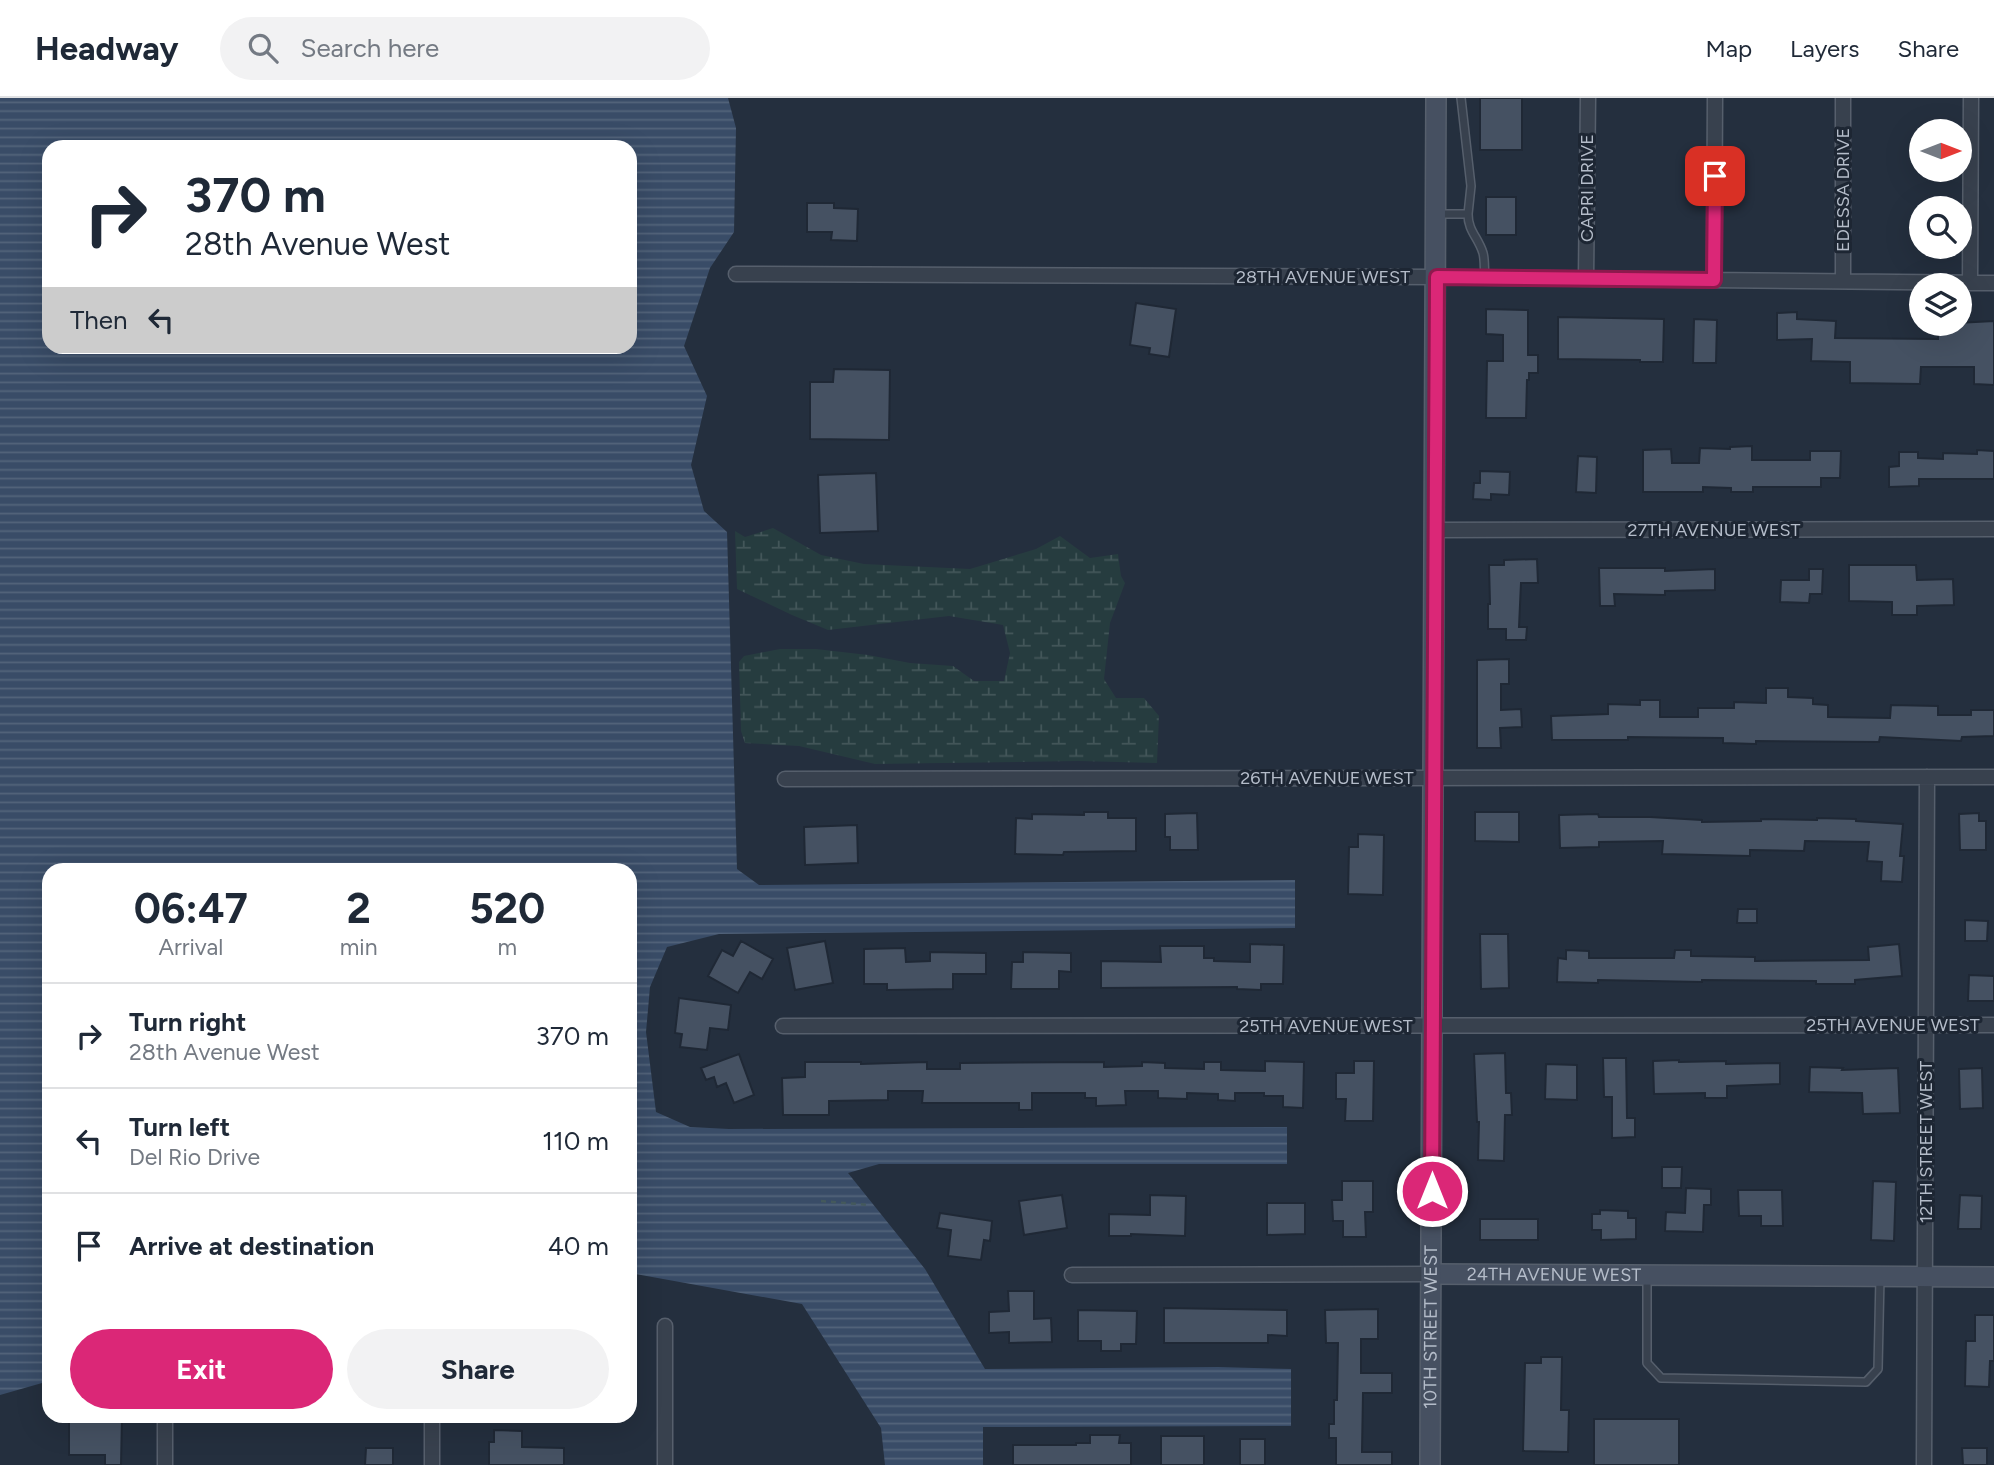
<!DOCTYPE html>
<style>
body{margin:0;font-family:Figtree,sans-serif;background:#f2f2f3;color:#1f2937;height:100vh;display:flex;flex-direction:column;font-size:26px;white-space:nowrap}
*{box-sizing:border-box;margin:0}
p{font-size:23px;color:#747a83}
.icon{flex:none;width:38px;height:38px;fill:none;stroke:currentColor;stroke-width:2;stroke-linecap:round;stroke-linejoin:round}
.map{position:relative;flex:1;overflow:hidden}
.sheet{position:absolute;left:42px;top:765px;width:595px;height:560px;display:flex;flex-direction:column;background:#fff;border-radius:21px;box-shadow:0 7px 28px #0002}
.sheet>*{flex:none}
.top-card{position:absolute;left:42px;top:42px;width:595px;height:214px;border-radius:21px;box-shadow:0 7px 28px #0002;background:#fff;color:#1f2937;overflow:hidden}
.needle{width:46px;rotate:90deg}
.fabs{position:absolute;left:1909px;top:21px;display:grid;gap:14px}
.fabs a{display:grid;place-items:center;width:63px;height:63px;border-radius:50%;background:#fff;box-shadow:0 7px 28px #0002;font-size:35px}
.pin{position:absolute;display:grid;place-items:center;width:60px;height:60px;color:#fff;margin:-30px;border-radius:14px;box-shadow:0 4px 10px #0006}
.me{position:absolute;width:77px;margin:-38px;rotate:0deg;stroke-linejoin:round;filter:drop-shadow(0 0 5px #0008)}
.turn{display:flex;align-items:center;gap:24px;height:147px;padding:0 28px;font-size:32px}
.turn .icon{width:91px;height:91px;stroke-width:2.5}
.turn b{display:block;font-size:49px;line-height:60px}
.then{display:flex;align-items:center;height:66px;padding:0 28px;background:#0003;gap:14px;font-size:26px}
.eta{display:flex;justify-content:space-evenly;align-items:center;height:119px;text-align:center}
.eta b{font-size:42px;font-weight:700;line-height:49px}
.button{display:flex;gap:14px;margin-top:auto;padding:14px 28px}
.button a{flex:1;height:80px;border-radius:42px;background:#db2777;color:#fff;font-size:28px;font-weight:700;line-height:80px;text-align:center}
.button a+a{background:#f2f2f3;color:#1f2937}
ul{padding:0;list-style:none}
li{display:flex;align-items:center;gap:21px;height:105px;padding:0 28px;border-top:2px solid #e0e1e3}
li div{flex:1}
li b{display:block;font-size:26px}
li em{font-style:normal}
header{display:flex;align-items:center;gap:42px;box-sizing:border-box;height:98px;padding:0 35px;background:#fff;border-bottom:2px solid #e0e1e3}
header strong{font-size:33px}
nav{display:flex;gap:38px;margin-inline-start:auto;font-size:24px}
.search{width:490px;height:63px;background:#f2f2f3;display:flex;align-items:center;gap:18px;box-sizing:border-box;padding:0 24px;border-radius:38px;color:#747a83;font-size:26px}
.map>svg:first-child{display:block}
.wetland{fill:url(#wetland-marsh)}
.water{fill:url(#water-rules);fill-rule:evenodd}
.building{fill:#455162;stroke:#1f2835;stroke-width:2}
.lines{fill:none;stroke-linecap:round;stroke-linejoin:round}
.lane-casing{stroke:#565f6c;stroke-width:10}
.street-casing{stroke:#565f6c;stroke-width:17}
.secondary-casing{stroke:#565f6c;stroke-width:22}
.path{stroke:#44595c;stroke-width:2.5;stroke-dasharray:5 5;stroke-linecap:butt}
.lane{stroke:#38414e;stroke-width:7}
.street{stroke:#38414e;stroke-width:14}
.secondary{stroke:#465061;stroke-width:19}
.route-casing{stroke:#8e194d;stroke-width:18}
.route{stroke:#db2777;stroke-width:12}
.labels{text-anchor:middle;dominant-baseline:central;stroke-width:6;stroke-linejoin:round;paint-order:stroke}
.street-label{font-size:18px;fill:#b4bcc9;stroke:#1d2633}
</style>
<header>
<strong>Headway</strong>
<div class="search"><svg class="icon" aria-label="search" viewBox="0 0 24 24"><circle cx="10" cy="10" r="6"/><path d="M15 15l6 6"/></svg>Search here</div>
<nav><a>Map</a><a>Layers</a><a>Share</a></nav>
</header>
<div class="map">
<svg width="1994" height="1367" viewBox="0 0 1994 1367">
<defs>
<pattern id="wetland-marsh" width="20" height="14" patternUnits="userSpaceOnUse" patternTransform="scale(1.75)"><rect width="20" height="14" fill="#263c3f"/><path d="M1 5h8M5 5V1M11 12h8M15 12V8" fill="none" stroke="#435659"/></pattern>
<pattern id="water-rules" width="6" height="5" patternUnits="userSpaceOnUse" patternTransform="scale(1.75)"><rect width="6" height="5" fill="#394c67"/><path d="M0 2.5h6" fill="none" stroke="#53647b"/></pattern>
</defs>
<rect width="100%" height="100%" fill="#242f3e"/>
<path class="wetland" d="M773,430l48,27 43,9 106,5 66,-20 24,-13 30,22 28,-4 3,22 4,7 -15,40 -6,56 12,19h28l15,18 -2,47 -79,-2 -203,3 -76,-18 -54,-3 -4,-12 -2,-69 5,-6 36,-7h36l52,6 42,8 43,3 21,15h30l6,-28 -7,-28 -54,-9 -121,14 -36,-15 -55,-26 -2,-58 10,6z"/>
<path class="water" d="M0,0h728l8,30 -2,104 -24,36 -26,78 23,50 -16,69 13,46 23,21 10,337 22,16 536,-5v48l-576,6 -52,13 -17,40 -4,45 10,80 34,15 39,2 558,-2v37h-408l-31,9 77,96 60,100 233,-2 73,2v57l-308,1v38h-98l-4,-37 -79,-124 -172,-31v-403h-581v511l-49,14zM49,49h581v199h-581z"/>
<path class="building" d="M1480,0h42v52h-42z
M1486,99h30v38h-30z
M807,105h27v5l24,1 -1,32 -26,-1 1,-8h-25z
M1136,205l40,6 -7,48 -20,-3 1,-6 -20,-3z
M1486,211l42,1v45h10v18h-9v7h-2l-1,38h-40l1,-57h16v-26l-17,-1z
M1797,214v7l39,2 -1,17 103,1v-15l56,-3v64l-20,-1v-17h-53l-1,17 -70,-1v-21l-39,-1 1,-22 -35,1v-27z
M1558,219l106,2 -1,43h-23v-2l-82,-1z
M1694,221l23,1 -1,43h-23z
M834,271l56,1 -1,70 -79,-1v-57h23z
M1752,348v14h58v-9h31l-1,27h-19v9h-68v5h-22v-4l-28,-1v5h-60v-42l28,-1 1,14h27l1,-15 30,1v-2z
M1977,352l17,1v28h-75v7l-30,1v-20l10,-1v-14h19v6l25,1v-6l34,1z
M1578,358l19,1 -1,36 -20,-1z
M1480,373l30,1 -1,23 -18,-1v6l-18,-1 1,-16h6z
M876,375l2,58 -58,2 -2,-58z
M1537,461l1,24h-17l-2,44h8l-1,13h-20v-11h-18v-25h2l-1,-39h15v-5z
M1849,467h67l1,15 36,-1 1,26 -37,1v9h-25v-13l-43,-1z
M1599,470h66v3l50,-2v21l-50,1v4l-51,-1 1,12h-15z
M1809,471h14l-1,25h-12l-1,9 -29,-1 1,-22h28z
M1509,561v25h-8v26l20,-1 1,18 -22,1 1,20h-24v-88z
M1766,590h22v9l25,1v6l15,1v12l62,1 1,-13 47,1v9h33v-5h23v26l-32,1 -1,4 -81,-4 -1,5 -123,-1v3l-33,-1v-5l-95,-1v3h-76l-1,-24 57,-2v-10l32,1v-5h20v17h38v-9h36v-6l32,1z
M1084,714h24v6h28v33l-72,1 -1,3 -48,-1 1,-36 16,1v-5l52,1z
M1475,714h44v30l-44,-1z
M1197,715l1,37h-28v-13h-5v-23z
M1979,715v8h7v29h-26l-1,-36z
M1598,716l1,3h51l52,3v2l59,-1v-2l56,1v-2l39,1v2l47,3 -3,32h4l-2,26 -21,-1 1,-19 -15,-1 2,-19 -64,-1 -1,10 -54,-1v6l-88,-2 1,-13 -64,1v5l-39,1 -1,-33z
M857,727l1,38 -53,2 -1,-38z
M1358,736l26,1 -1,60 -35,-1 1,-47h9z
M1738,811h19v14h-20z
M1965,822l23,1 -1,20h-22z
M1480,836h28l1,54 -28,1z
M741,843l32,18 -11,20 -12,-7 -12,21 -30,-17 14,-26 11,6z
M825,843l8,42 -38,7 -8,-42z
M1250,846l34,1 -1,39h-22v6l-24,-1v-2l-136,1v-27l60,1 -1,-16h44v12h10v3l36,1z
M1899,846l3,32 -47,4v4h-39v-3l-114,-1v2l-104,-2v3l-41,-1 1,-24 8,1v-9l23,1v7h85l1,-8h16v6l64,1v4l114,-1 -1,-13z
M905,850l1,14 24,-1v-9l56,1v21h-33v15l-66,1v-6h-23v-35z
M1023,854l48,1v19l-12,-1v18h-48l1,-27h11z
M1969,877l25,1v25h-26z
M679,900l52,7 -3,25 -18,-2 -3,22 -27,-3 2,-13 -7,-1z
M1505,955l1,40h5l1,22h-7l-1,46 -26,-1 1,-38h-2l-3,-68z
M739,956l15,41 -20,8 -8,-20 -9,4 -3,-10 -8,3 -5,-12z
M1603,960h23l1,60h8v19l-23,1v-41h-8z
M1679,962v2l47,-1v3l54,-1v21l-53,2v12h-22v-5l-51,1 -1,-33z
M1265,963l39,1 -1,46 -20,-1v-11h-19v-3h-29v8l-17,-1v-6l-31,-1v6l-29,-1v-7h-33l1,14 -30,1v-8h-11v-5h-53v17h-13v-7h-97l1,-12h-35v9l-59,1v14h-46l-1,-37 23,-1v-15h56v2l66,-2v7h33v-6l144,-1v5l38,-1v-4l23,1v5l39,1v-7h17v8l44,1z
M1354,963h20l-1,60h-28l1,-22h-10v-26h18z
M1546,966l31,1v35l-32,-1z
M1810,969l33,1 -1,2 56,-2 2,45 -37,1 -1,-21 -53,-1z
M1982,970l1,40 -23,1 -1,-40z
M1662,1069h20l-1,21h-19z
M1342,1083h31v31h-8l1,25h-23v-16h-10l-1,-21h10z
M1873,1083l23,1 -2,59 -23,-1z
M1686,1090l25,1v16h-7l-1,27 -38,-1 1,-19 19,1z
M1738,1092h44l1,36h-22v-10h-22z
M1062,1097l5,33 -43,7 -5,-34z
M1150,1097l36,1 -1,40 -54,-2v2h-22v-22l41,1z
M1960,1097l22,1 -1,33h-23z
M1267,1105h38v31l-38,1z
M1600,1112l28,1v7h8v21l-35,1v-10h-9v-16h8z
M940,1115l52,8 -2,20 -6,-1 -3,20 -33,-4 3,-26 -14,-2z
M1480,1121h58v21h-58z
M1008,1193h26v28l17,-1 1,24 -43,1v-11l-20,1v-21l20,-1z
M1164,1210l123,2v26l-19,-1v8h-104z
M1378,1211v30h-17v34h31v20h-29l-1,59h30v13h-56v-27h-7v-14h5v-24h3l1,-57h-12l-1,-33z
M1078,1212l59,1 -1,33h-15v7h-20v-10h-23z
M1975,1217h19v46h-4l-1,26 -24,-1 1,-45h9z
M1541,1259h21l-1,53h8l-1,42 -45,-1 2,-88h16z
M69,1318h53l-1,49h-16v-10h-36z
M1594,1321h85v46h-85z
M494,1332l28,1v16l42,1v17h-75v-23h5z
M1090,1337h30l-1,8h12v22h-118v-20h63v-2h14z
M1161,1338h43v29h-43z
M1240,1341h25v26h-25z
M366,1350h27v17h-28z
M1962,1350h25v17h-24z"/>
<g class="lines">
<defs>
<path id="lane" d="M1461,0l10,88 -3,28
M1437,116h31c0,17 10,23 15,39 2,7 1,17 2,25
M1647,1178v87l14,15 205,4 12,-13 2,-92"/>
<path id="street" d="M736,176l701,3 557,6
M1586,180l2,-180
M1714,182l1,-182
M1843,183v-183
M1970,185l1,-185
M1435,432l559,-1
M785,681l1209,-2
M783,928l1211,-1
M1072,1177l360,-1
M165,1367v-49
M432,1367v-49
M665,1367v-139
M1924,1367l3,-688"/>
<g id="secondary">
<path id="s1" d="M1432,1176l562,3"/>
<path id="s2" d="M1430,1367l6,-1367"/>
</g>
</defs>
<use href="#lane" class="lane-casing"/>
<use href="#street" class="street-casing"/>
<use href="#secondary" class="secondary-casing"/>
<path class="path" d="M821,1103l49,4"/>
<use href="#lane" class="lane"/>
<use href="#street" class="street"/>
<use href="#secondary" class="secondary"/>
</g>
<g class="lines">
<defs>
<path id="route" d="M1432,1093l5,-914 277,3 1,-104"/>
</defs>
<use href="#route" class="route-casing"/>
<use href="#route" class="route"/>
</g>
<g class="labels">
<g class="street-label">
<text transform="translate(1587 90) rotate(-90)">CAPRI DRIVE</text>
<text transform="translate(1843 92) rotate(-90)">EDESSA DRIVE</text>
<text x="1323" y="179">28TH AVENUE WEST</text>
<text x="1714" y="432">27TH AVENUE WEST</text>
<text x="1327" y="680">26TH AVENUE WEST</text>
<text x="1893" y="927">25TH AVENUE WEST</text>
<text x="1326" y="928">25TH AVENUE WEST</text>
<text transform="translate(1926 1044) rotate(-90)">12TH STREET WEST</text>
<text stroke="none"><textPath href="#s1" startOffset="122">24TH AVENUE WEST</textPath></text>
<text stroke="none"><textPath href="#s2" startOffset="138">10TH STREET WEST</textPath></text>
</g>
</g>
</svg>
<div class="fabs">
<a><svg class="needle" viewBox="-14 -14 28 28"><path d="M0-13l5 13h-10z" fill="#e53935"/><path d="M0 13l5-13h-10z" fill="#747a83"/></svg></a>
<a><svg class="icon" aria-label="search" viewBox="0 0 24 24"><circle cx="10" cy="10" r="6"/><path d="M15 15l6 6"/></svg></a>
<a><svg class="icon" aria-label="layers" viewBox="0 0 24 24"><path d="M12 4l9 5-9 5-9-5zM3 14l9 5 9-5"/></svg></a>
</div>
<div class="pin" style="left:1715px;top:78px;background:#d93025"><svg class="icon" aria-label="arrive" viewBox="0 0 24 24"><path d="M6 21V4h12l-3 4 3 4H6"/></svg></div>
<svg class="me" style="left:1432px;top:1093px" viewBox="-20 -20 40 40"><circle r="17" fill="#db2777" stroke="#fff" stroke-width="3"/><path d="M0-11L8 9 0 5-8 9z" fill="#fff"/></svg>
<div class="top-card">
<div class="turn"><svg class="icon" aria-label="right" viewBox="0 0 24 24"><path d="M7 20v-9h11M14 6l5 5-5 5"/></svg><div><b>370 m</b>28th Avenue West</div></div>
<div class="then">Then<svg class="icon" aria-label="left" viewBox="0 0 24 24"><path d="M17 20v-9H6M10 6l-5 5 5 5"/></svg></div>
</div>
<section class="sheet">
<div class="eta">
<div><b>06:47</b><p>Arrival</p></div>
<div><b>2</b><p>min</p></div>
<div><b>520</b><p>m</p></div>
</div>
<ul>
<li><svg class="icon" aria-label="right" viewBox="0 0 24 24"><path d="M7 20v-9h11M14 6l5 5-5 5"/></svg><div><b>Turn right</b><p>28th Avenue West</p></div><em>370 m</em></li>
<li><svg class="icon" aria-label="left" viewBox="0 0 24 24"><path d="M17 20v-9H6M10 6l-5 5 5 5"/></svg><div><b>Turn left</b><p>Del Rio Drive</p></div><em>110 m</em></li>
<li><svg class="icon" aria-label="arrive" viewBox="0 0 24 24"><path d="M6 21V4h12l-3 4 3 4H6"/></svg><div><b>Arrive at destination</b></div><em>40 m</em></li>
</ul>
<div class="button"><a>Exit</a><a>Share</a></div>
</section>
</div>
